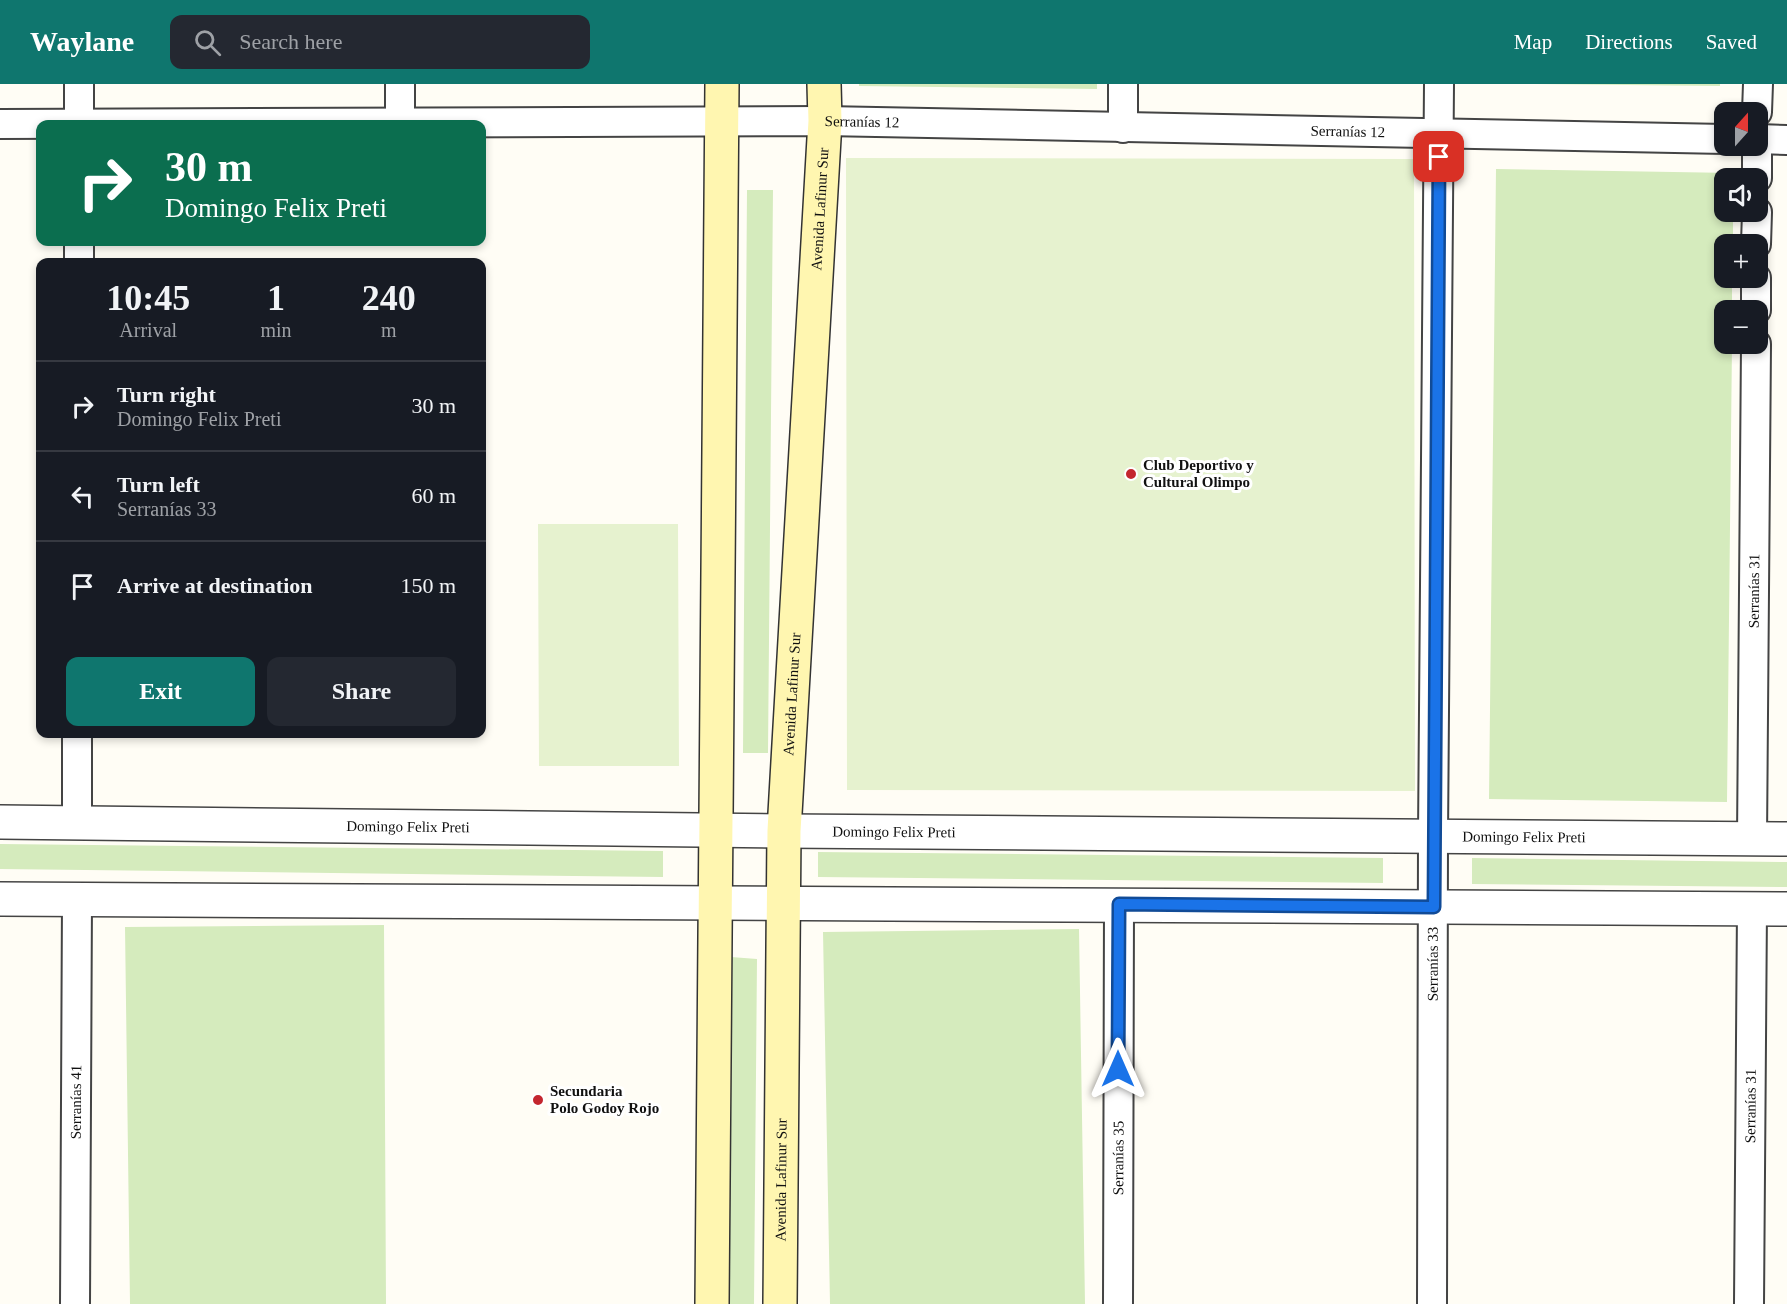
<!DOCTYPE html>
<meta charset="utf-8">
<style>
body{margin:0;font-family:"Times New Roman",serif;background:#242831;color:#f1f3f6;height:100vh;display:flex;flex-direction:column;font-size:22px;white-space:nowrap}
*{box-sizing:border-box;margin:0}
p{font-size:20px;color:#9ea1a6}
.icon{flex:none;width:33px;height:33px;fill:none;stroke:currentColor;stroke-width:2;stroke-linecap:round;stroke-linejoin:round}
.map{position:relative;flex:1;overflow:hidden}
.details{position:absolute;left:36px;top:174px;width:450px;height:480px;display:flex;flex-direction:column;background:#171b24;border-radius:12px;box-shadow:0 3px 9px #0003}
.details>*{flex:none}
.top-card{position:absolute;left:36px;top:36px;width:450px;height:126px;border-radius:12px;box-shadow:0 3px 9px #0003;background:#0b6e4f;color:#fff;overflow:hidden}
.needle{width:39px;rotate:21deg}
.buttons{position:absolute;left:1714px;top:18px;display:grid;gap:12px}
.buttons a{display:grid;place-items:center;width:54px;height:54px;border-radius:12px;background:#171b24;box-shadow:0 3px 9px #0003;font-size:30px}
.pin{position:absolute;display:grid;place-items:center;width:51px;height:51px;color:#fff;margin:-26px;border-radius:12px;box-shadow:0 3px 9px #0006}
.me{position:absolute;width:66px;margin:-33px;rotate:0deg;stroke-linejoin:round;filter:drop-shadow(0 0 4px #0008)}
.turn{display:flex;align-items:center;gap:21px;height:126px;padding:0 30px;font-size:27px}
.turn .icon{width:78px;height:78px;stroke-width:2.5}
.turn b{display:block;font-size:42px;line-height:51px}
.eta{display:flex;justify-content:space-evenly;align-items:center;height:102px;text-align:center}
.eta b{font-size:36px;font-weight:700;line-height:42px}
.cta{display:flex;gap:12px;margin-top:auto;padding:12px 30px}
.cta a{flex:1;height:69px;border-radius:12px;background:#0f766e;color:#fff;font-size:24px;font-weight:700;line-height:69px;text-align:center}
.cta a+a{background:#242831;color:#f1f3f6}
ul{padding:0;list-style:none}
li{display:flex;align-items:center;gap:18px;height:90px;padding:0 30px;border-top:2px solid #363941}
li div{flex:1}
li b{display:block;font-size:22px}
li em{font-style:normal}
header{display:flex;align-items:center;gap:36px;box-sizing:border-box;height:84px;padding:0 30px;background:#0f766e;color:#fff}
header strong{font-size:28px}
nav{display:flex;gap:33px;margin-inline-start:auto;font-size:21px}
.search{width:420px;height:54px;background:#242831;display:flex;align-items:center;gap:15px;box-sizing:border-box;padding:0 21px;border-radius:12px;color:#9ea1a6;font-size:22px}
.map>svg:first-child{display:block}
.green{fill:#d5ebbd}
.pitch{fill:#e6f2cf}
.lines{fill:none;stroke-linecap:round;stroke-linejoin:round}
.minor-casing{stroke:#444;stroke-width:32}
.tertiary-casing{stroke:#444;stroke-width:36}
.secondary-casing{stroke:#333;stroke-width:36}
.minor{stroke:#fff;stroke-width:28}
.tertiary{stroke:#fff;stroke-width:33}
.secondary{stroke:#fff6b0;stroke-width:33}
.route-casing{stroke:#114b97;stroke-width:15}
.route{stroke:#1a73e8;stroke-width:10}
.poi-dot{fill:#c4262e;stroke:#fff;stroke-width:2}
.labels{text-anchor:middle;dominant-baseline:central;stroke-width:6;stroke-linejoin:round;paint-order:stroke}
.street-label{font-size:15px;fill:#111;stroke:#fff}
.poi-label{font-size:15px;font-weight:bold;fill:#111;stroke:#fff;text-anchor:start}
</style>
<header>
<strong>Waylane</strong>
<div class="search"><svg class="icon" aria-label="search" viewBox="0 0 24 24"><circle cx="10" cy="10" r="6"/><path d="M15 15l6 6"/></svg>Search here</div>
<nav><a>Map</a><a>Directions</a><a>Saved</a></nav>
</header>
<div class="map">
<svg width="1787" height="1220" viewBox="0 0 1787 1220">
<rect width="100%" height="100%" fill="#fffdf5"/>
<path class="green" d="M859,0h238v5l-238,-3z
M1534,0h186v2z
M1496,85l237,4v5h-8v34h8v32h-8v34h7v32h-7v34h7l-5,458 -238,-3z
M747,106h26l-5,563h-25z
M0,760l663,7v26l-663,-8z
M818,768l565,6v25l-565,-6z
M1472,774l315,4v25l-315,-3z
M384,841l2,379h-256l-5,-377z
M1079,845l6,375h-255l-7,-372z
M731,873l26,2 -3,345h-25z"/>
<path class="pitch" d="M846,74l568,1 1,632 -568,-1z
M538,440h140l1,242h-140z"/>
<g class="lines">
<defs>
<g id="minor">
<path d="M1757,28l1,-28"/>
<path d="M400,39v-39"/>
<path id="s1" d="M0,40l825,-3 900,18"/>
<path d="M79,40v-40"/>
<path d="M1123,44v-44"/>
<path d="M1758,55l29,1"/>
<path d="M1757,94v-32"/>
<path d="M1756,160l1,-32"/>
<path d="M79,178v-20"/>
<path d="M1756,226v-32"/>
<path d="M77,738v-88"/>
<path id="s2" d="M1752,755l4,-495"/>
<path id="s3" d="M75,1220l2,-404"/>
<path id="s4" d="M1118,1220l1,-400"/>
<path id="s5" d="M1432,1220l1,-468 6,-752"/>
<path id="s6" d="M1749,1220l3,-396"/>
</g>
<g id="tertiary">
<path id="s7" d="M0,738l784,9 1003,8"/>
<path d="M0,815l1787,10"/>
</g>
<g id="secondary">
<path d="M712,1220l10,-1220"/>
<path id="s8" d="M780,1220l4,-473 41,-710 -1,-37"/>
</g>
</defs>
<use href="#minor" class="minor-casing"/>
<use href="#tertiary" class="tertiary-casing"/>
<use href="#secondary" class="secondary-casing"/>
<use href="#minor" class="minor"/>
<use href="#tertiary" class="tertiary"/>
<use href="#secondary" class="secondary"/>
</g>
<g class="lines">
<defs>
<path id="route" d="M1118,985l1,-165 315,3 5,-750"/>
</defs>
<use href="#route" class="route-casing"/>
<use href="#route" class="route"/>
</g>
<g class="poi-dot">
<circle cx="1131" cy="390" r="6"/>
<circle cx="538" cy="1016" r="6"/>
</g>
<g class="labels">
<g class="street-label">
<text stroke="none"><textPath href="#s1" startOffset="862">Serranías 12</textPath></text>
<text stroke="none"><textPath href="#s1" startOffset="1348">Serranías 12</textPath></text>
<text stroke="none"><textPath href="#s8" startOffset="1096">Avenida Lafinur Sur</textPath></text>
<text stroke="none"><textPath href="#s2" startOffset="248">Serranías 31</textPath></text>
<text stroke="none"><textPath href="#s8" startOffset="610">Avenida Lafinur Sur</textPath></text>
<text stroke="none"><textPath href="#s7" startOffset="408">Domingo Felix Preti</textPath></text>
<text stroke="none"><textPath href="#s7" startOffset="894">Domingo Felix Preti</textPath></text>
<text stroke="none"><textPath href="#s7" startOffset="1524">Domingo Felix Preti</textPath></text>
<text stroke="none"><textPath href="#s5" startOffset="340">Serranías 33</textPath></text>
<text stroke="none"><textPath href="#s3" startOffset="202">Serranías 41</textPath></text>
<text stroke="none"><textPath href="#s6" startOffset="198">Serranías 31</textPath></text>
<text stroke="none"><textPath href="#s4" startOffset="146">Serranías 35</textPath></text>
<text stroke="none"><textPath href="#s8" startOffset="124">Avenida Lafinur Sur</textPath></text>
</g>
<g class="poi-label">
<text x="1143" y="381">Club Deportivo y<tspan x="1143" dy="17">Cultural Olimpo</tspan></text>
<text x="550" y="1007">Secundaria<tspan x="550" dy="17">Polo Godoy Rojo</tspan></text>
</g>
</g>
</svg>
<div class="buttons">
<a><svg class="needle" viewBox="-14 -14 28 28"><path d="M0-13l5 13h-10z" fill="#e53935"/><path d="M0 13l5-13h-10z" fill="#9ea1a6"/></svg></a>
<a><svg class="icon" aria-label="sound" viewBox="0 0 24 24"><path d="M4 9h4l5-4v14l-5-4H4zM17 9q2 3 0 6"/></svg></a>
<a>+</a>
<a>−</a>
</div>
<div class="pin" style="left:1439px;top:73px;background:#d93025"><svg class="icon" aria-label="arrive" viewBox="0 0 24 24"><path d="M6 21V4h12l-3 4 3 4H6"/></svg></div>
<svg class="me" style="left:1118px;top:985px" viewBox="-20 -20 40 40"><path d="M0-17L14 15 0 8-14 15z" fill="#1a73e8" stroke="#fff" stroke-width="4"/></svg>
<div class="top-card">
<div class="turn"><svg class="icon" aria-label="right" viewBox="0 0 24 24"><path d="M7 20v-9h11M14 6l5 5-5 5"/></svg><div><b>30 m</b>Domingo Felix Preti</div></div>
</div>
<section class="details">
<div class="eta">
<div><b>10:45</b><p>Arrival</p></div>
<div><b>1</b><p>min</p></div>
<div><b>240</b><p>m</p></div>
</div>
<ul>
<li><svg class="icon" aria-label="right" viewBox="0 0 24 24"><path d="M7 20v-9h11M14 6l5 5-5 5"/></svg><div><b>Turn right</b><p>Domingo Felix Preti</p></div><em>30 m</em></li>
<li><svg class="icon" aria-label="left" viewBox="0 0 24 24"><path d="M17 20v-9H6M10 6l-5 5 5 5"/></svg><div><b>Turn left</b><p>Serranías 33</p></div><em>60 m</em></li>
<li><svg class="icon" aria-label="arrive" viewBox="0 0 24 24"><path d="M6 21V4h12l-3 4 3 4H6"/></svg><div><b>Arrive at destination</b></div><em>150 m</em></li>
</ul>
<div class="cta"><a>Exit</a><a>Share</a></div>
</section>
</div>
